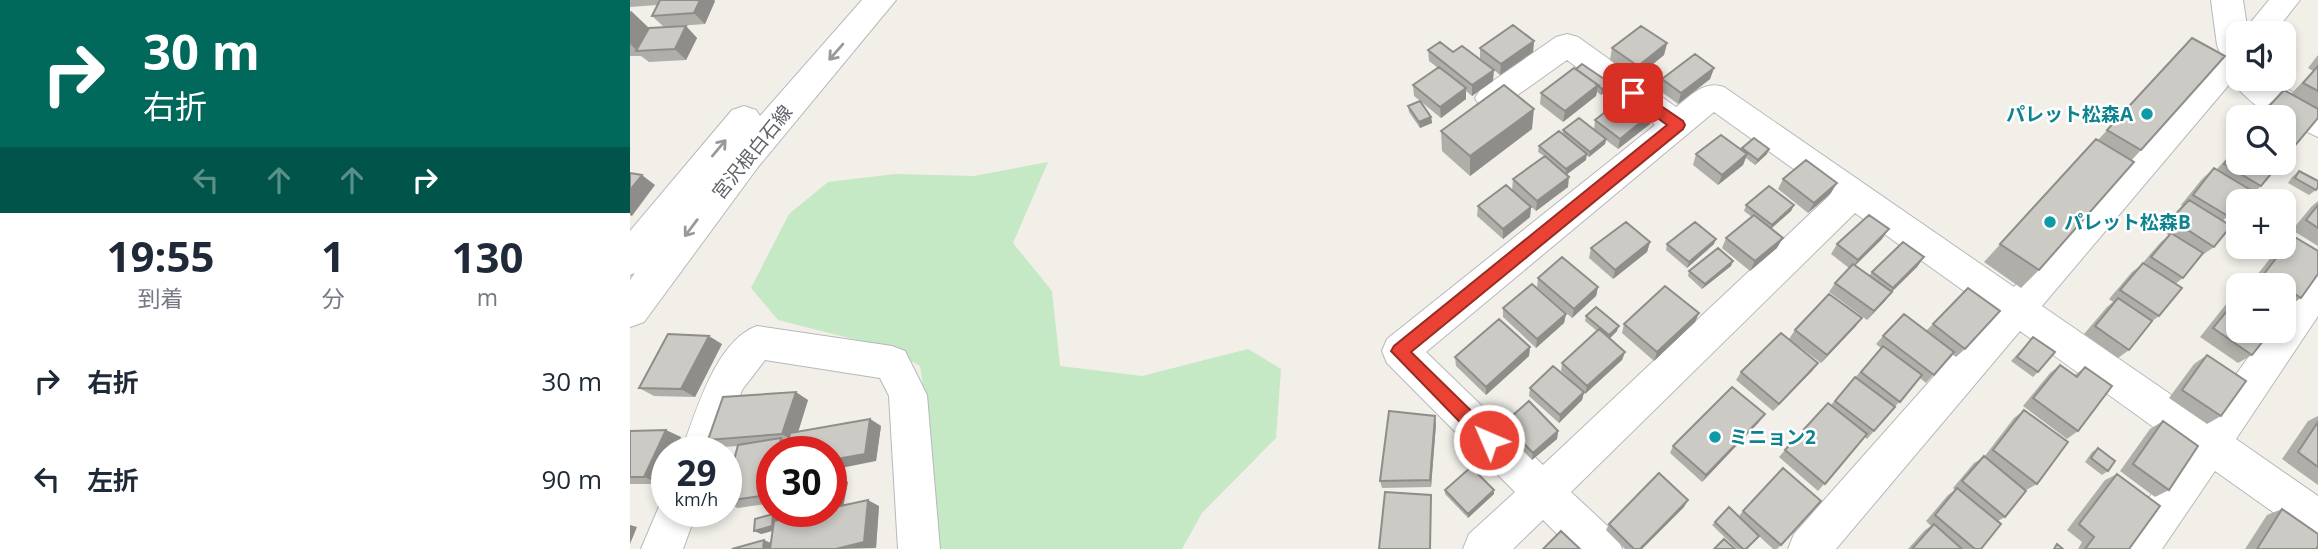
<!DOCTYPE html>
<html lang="ja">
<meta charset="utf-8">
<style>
body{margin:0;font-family:"Open Sans","Noto Sans JP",sans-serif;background:#f6f6f7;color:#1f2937;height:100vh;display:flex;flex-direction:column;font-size:26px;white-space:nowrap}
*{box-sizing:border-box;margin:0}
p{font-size:23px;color:#747a83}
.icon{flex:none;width:38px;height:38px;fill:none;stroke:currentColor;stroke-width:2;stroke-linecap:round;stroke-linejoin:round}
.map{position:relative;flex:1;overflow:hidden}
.drawer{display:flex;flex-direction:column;background:#fff;width:630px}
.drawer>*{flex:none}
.hud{background:#00695c;color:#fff;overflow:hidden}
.fabs{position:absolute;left:1596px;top:21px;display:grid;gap:14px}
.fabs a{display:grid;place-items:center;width:70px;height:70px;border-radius:14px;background:#fff;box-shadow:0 4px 10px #0003;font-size:35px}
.speed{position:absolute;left:21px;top:436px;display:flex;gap:14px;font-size:35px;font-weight:700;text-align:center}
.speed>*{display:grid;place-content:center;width:91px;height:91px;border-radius:50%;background:#fff;box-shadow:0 4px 10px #0003;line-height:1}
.speed small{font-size:18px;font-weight:400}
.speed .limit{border:10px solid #d22;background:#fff;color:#111}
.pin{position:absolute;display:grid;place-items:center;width:60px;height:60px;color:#fff;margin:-30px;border-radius:14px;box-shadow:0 4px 10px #0006}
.me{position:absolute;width:77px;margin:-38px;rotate:315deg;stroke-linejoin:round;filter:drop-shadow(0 0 5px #0008)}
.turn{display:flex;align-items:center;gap:24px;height:147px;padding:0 28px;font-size:32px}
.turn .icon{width:91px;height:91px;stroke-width:2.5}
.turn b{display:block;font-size:49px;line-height:60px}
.lanes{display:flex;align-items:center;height:66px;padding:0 28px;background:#0003;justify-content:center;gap:35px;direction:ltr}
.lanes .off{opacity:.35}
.eta{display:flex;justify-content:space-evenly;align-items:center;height:119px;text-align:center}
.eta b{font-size:42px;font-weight:700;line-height:49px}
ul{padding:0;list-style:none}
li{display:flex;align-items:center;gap:21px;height:98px;padding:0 28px}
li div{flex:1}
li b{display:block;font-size:26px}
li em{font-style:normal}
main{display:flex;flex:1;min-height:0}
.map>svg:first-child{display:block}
.green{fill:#c5e8c5}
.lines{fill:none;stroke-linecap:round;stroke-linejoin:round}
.minor-casing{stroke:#b5b8bc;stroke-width:2}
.tertiary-casing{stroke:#b5b8bc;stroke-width:2}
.minor{fill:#fff;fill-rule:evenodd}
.tertiary{fill:#fff;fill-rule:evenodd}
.wall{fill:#afaea9}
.shaded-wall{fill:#8f8d8a}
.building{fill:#cccac5;stroke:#8f8d8a;stroke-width:2}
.oneway{stroke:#979a9d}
.route{fill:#ea4335;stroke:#982c22;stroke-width:2}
.culture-dot{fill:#0f9aa8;stroke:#fff;stroke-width:2.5}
.labels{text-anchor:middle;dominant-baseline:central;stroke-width:5;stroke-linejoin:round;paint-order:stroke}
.culture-label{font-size:19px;font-weight:bold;fill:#0d838f;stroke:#fff;text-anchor:start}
.street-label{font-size:19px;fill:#5f6368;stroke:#fff}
</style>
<main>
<section class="drawer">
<div class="hud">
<div class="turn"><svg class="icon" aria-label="right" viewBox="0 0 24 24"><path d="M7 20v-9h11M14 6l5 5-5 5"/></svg><div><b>30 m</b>右折</div></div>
<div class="lanes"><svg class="icon off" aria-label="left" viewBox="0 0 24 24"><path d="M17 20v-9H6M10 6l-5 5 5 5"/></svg><svg class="icon off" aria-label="ahead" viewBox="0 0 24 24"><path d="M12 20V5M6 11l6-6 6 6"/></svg><svg class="icon off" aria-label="ahead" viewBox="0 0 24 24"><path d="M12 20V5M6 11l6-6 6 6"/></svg><svg class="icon" aria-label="right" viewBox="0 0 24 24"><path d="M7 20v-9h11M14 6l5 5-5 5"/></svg></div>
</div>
<div class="eta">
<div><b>19:55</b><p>到着</p></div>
<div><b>1</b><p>分</p></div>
<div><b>130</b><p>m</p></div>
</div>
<ul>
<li><svg class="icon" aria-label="right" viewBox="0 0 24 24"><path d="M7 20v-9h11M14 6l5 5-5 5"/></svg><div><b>右折</b></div><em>30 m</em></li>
<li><svg class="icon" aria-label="left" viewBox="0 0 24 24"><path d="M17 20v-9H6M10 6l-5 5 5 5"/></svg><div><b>左折</b></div><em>90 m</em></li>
</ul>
</section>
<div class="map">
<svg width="1688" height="549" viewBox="0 0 1688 549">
<rect width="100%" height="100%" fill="#f1efe8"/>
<path class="green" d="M418,162l-35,81 39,48 8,75 82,10 106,-27 33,20 -5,69 -74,75 -20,36h-243l-12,-136 -7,-47 -32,-18 -110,-28 -27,-32 38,-74 39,-32 67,-8 79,2z"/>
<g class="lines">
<defs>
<path id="minor" d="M1639,0h31l-26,33h-32z
M937,34l11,3 98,70c16,-12 28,-27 48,-20l290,200 213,-241 11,-3v31l-196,232 163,112 62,-87h17v-24l22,-31 12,-4v44l-82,123 82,57v44l-14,-6 -89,-63 -53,78h-45l6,-15 61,-85 -164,-118 -184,218h-48l6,-15 198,-223 -137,-98 -284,279 45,42 6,15h-50l-29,-29 -30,29h-50l6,-15 46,-42 -128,-129 -5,-12 5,-12 268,-214 -88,-65 -65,46 -11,4 -11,-4 -5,-8 5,-8 76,-53zM1084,112l116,83 -287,270 -117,-113z
M127,326l135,20 13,5 22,44 13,154h-42l-9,-153 -9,-18 -115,-18 -23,30 -22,62h-39c15,-39 34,-111 76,-126z
M37,495v16h30l-14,38h-42l22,-52z"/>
<path id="tertiary" d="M232,0h34l-138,167 -114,155 -14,5v-47l5,-7 -5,2v-44l102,-121 12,-4 12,4 4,6z
M1581,0h32l5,33h-10v46h33l47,29v29l-34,-16v-4c-18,0 -44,-23 -53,-38l4,-8 -9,-2 -9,-24z"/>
</defs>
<use href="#minor" class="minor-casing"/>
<use href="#tertiary" class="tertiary-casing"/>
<use href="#minor" class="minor"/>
<use href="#tertiary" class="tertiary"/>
</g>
<path class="wall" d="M0,0h84l1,1 -10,23 -41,3 -12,-11 5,-11 -27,2z
M0,11h1l18,17 37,-2 11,12 -11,22 -37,2 -8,-6h-11z
M1562,38l-51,112 -10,11 -92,109 -18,18 -37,-26 112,-123 2,1z
M904,41l-1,11 -33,23 -20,-16v-11z
M1037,43l-3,12 -28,23 -26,-18 2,-12z
M798,50l65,31 -21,15 -6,-5v8l-25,19 -27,-22 -1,-11 25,-17 -9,-7z
M1688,55v63l-25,30 -9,8v-39h-29l29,-27 7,4 22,-23 -5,-3z
M1084,68l-4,11 -32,25 -19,-14 3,-11z
M980,83l-2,6 -7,6 -4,-3 -1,4 -33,26 -23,-18 1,-11z
M778,106l23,11 1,6 -12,5 -11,-16z
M965,120l55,4 -32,25 -12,-9 -1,4 -16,13 -3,-2v5l-19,14 1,13 -32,24 -24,-21 1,-11 31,-23 -6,-4 1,-6 24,-12v-4l31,-1z
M902,129l-62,47 -28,-25 -1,-20z
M1608,136v27l23,23 -12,11 -4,-3 -17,22 -6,5 -8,26 -13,9 -18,22 -8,6 -16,32 -8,6 -22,28 -11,8 -34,-24 23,-27 6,-5 -4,-3 23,-27 8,-6 20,-23 9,-8 -9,-6 22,-23 -1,-1 21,-26 12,-11 2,2 20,-22 -5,-3z
M1112,148l25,6 -12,11 -9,-7 -3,7 -25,20 -25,-20 3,-11 46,-4z
M1669,171l17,19 -7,5 -21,-12 4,-6z
M1153,179l48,14 -23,20 -30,-24z
M1688,201v45l-26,-16 20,-24z
M1116,205h48l-3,6 -20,18 6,19 -27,23 -28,-23 4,-10 26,-21 -8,-6z
M848,206l53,1 -1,10 -27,22 -26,-23z
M1663,236l8,62 -14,9 -3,-2v-20h-31l-3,-1 29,-37h5v-4z
M1252,239l-27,27 14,10 3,-4 52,-15 -7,10 -25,25 -7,9 -18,19 -38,-28 6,-9 14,-15 -18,-14 6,-10z
M1020,242l-3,10 -34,27 -24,-21 2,-10z
M1037,244h47l-27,24 -21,-18z
M1103,261l-2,5 -29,23 -14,-13 1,-5z
M908,278l60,9 -2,9 -24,22 -35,-31z
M1338,288l-3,61 -9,8 -4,-3 -26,29 -6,-5 -46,53 -7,8 -2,-2 -47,54 -39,-34 6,-7 46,-45 50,-57 -5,-4 7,-8 43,-5z
M1608,295v36l14,24 -14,8 -38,-26 27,-34z
M873,308l63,6 -2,9 -28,25 -33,-31z
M1069,313l-4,9 -41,39 -32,-28 2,-9z
M956,316l31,15 -7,7 15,14 -3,8 -37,34 -1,-1 -2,7 -23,23 -30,-27 1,-8 46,-3 -15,-14 1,-8 35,-32 -12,-10z
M1232,318l-7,9 -34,36 -32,-24 6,-9z
M1403,337l5,35 -5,5 -22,-16z
M92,344l-27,53 -41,-1 -15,-8z
M900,347l-1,9 -43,39 -30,-29 -1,-9z
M1577,355l14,61 -14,8 -38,-26 25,-34z
M1188,363l-6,8 -39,40 -37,-31 5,-8z
M1430,365l15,10 10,-8 -7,64 -11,8 -44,-33 27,-33z
M178,400l-10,32 72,-13 11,7 -5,35 -104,-9v51l-34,5 -12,-5v-12l12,-45 -16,1 -14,-7z
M1394,410l13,74 -11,6 -21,27 -7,4 -17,28h-73l17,-19 6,-4 -5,-5 22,-26 7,-5 -2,-2 21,-25 10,-6 30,-39z
M1688,416v69l-36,-26 26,-38z
M1533,421l6,69 -14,7 -35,-26 30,-42z
M1129,422l-57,60 -32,-29 3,-7z
M874,423l54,8 -1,8 -25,21 -29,-30z
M806,424l-5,63 -49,1 -2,-7z
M0,431l51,6 -6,15h-8v17l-7,15h-30z
M1468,448l10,23 -6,4 -17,-13 7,-10z
M1487,474l12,75h-51l4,-7 -15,-12 38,-50z
M201,480l17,2 -5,23 36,1 -3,42 -105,-5 1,-12 -11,3 19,-17v2l28,-6 -5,-2h28z
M815,490l49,4 -26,24 -23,-24z
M1054,507l-42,42h-17l-19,-19 3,-6z
M1652,509l36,25v15h-73l22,-34z
M1113,511l38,34 -4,4h-4l-14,-13 -13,13h-9l-25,-24 3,-3 24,-6z"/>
<path class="shaded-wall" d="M70,0h14l1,1 -10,23 -11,-11z
M1,11l23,22 -16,18 -8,-7v-30z
M56,26l11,12 -11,22 -11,-11z
M904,41l-1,11 -33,23 1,-11z
M1037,43l-3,12 -28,23 2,-12z
M1084,68l-4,11 -32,25 3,-11z
M864,70l-1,11 -21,15v-11z
M980,83l-2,6 -7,6 1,-6z
M968,85l-2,11 -33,26 2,-11z
M836,88v11l-25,19 -1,-11z
M904,109l-2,20 -62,47v-20z
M1022,113l-2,11 -32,25 2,-10z
M801,117l1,6 -12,5 -1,-6z
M976,139l-1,5 -16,13 1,-5z
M1139,149l-2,5 -12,11 3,-5z
M957,154l-1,6 -20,15v-6z
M1117,154l-4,11 -25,20 4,-10z
M12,175l13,10 -23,31 -2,-1v-25z
M939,177l-1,10 -32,24 1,-10z
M1207,183l-6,10 -23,20 6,-10z
M1164,205l-3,6 -22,19 3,-5z
M901,207l-1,10 -27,22v-10z
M1259,229l-7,10 -31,30 7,-9z
M1153,238l-6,10 -27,23 5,-10z
M1086,239l-2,5 -27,24 2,-6z
M1020,242l-3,10 -34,27 2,-9z
M1294,257l-7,10 -31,30 7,-9z
M1103,261l-2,5 -29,23 3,-5z
M968,287l-2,9 -24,22 2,-9z
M1262,292l-7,9 -18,19 7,-9z
M1069,313l-4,9 -41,39 3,-9z
M936,314l-2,9 -28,25 1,-9z
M1232,318l-7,9 -34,36 6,-8z
M989,326l-2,5 -9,9 1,-5z
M79,336l13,8 -27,53 -14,-8z
M900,347l-1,9 -43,39v-8z
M995,352l-3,8 -37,34 2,-8z
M1188,363l-6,8 -39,40 6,-7z
M166,392l12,8 -13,42 -13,-8z
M954,392l-2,8 -23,23 1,-8z
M1135,414l-6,8 -57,60 4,-7z
M805,416l1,8 -5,63 -1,-7z
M240,419l11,7 -5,35 -45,9v-10z
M36,430l15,7 -6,15h-8v17l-7,15 -16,-7z
M928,431l-1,8 -25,21 1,-7z
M151,438l13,8 -1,6h-15z
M142,478v19l-4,-2z
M212,478l6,4 -5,26 -7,-4z
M864,490v4l-26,24v-4z
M801,495v54h-1z
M238,500l11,6 -3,42 -40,1z
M1058,500l-4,7 -42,42h-2z
M143,514l7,3 -1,12 -18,5 -7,-3z
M0,525l7,2 -7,17z
M134,540l14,6v3h-15z"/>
<path class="building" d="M30,0h40l-6,13 -42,3z
M883,25l21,16 -33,23 -21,-16z
M56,26l-11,23 -39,2 13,-23z
M1011,26l26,17 -29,23 -26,-18z
M1562,38l33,18 -84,94 -34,-20z
M810,42l13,10 9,-6 32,24 -22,15 -44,-35z
M1065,54l19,14 -33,25 -19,-14z
M952,64l28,19 -8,6 -5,-4h1l-22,-16z
M1688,66v25l-15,-8z
M809,67l27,21 -26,19 -27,-22z
M944,68l24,17 -33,26 -24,-18z
M874,85l30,24 -64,47 -29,-25z
M1654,90l34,19v9l-25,30 -9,-6v-25h-25z
M997,95l25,18 -32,26 -25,-19z
M790,101l11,16 -12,5 -11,-16z
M949,118l27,21 -16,13 -27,-22z
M929,131l28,23 -21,15 -27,-23z
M1091,135l26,19 -25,21 -26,-21z
M1124,138l15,11 -11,11 -16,-12z
M1466,139l38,23 -95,108 -39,-26z
M1608,147v16h42l-19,23 -37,-22z
M915,156l24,21 -32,24 -24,-22z
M1176,160l31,23 -23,20 -31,-24z
M1584,168l35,21 -21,27 -35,-21z
M1669,171l19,10v6l-2,3 -21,-12z
M0,173l12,2 -12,15z
M876,185l25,22 -28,22 -25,-23z
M1139,186l25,19 -22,20 -26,-20z
M1559,200l42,26 -17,21 -43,-28z
M1688,205v23l-12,-8z
M1124,215l29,23 -28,23 -29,-23z
M1239,215l20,14 -31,31 -21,-16z
M996,222l24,20 -35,28 -24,-22z
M1065,222l21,17 -27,23 -22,-18z
M1541,233l32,20 -20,25 -32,-21z
M1663,236l25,15v23l-17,24 -17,-11v-2h-3l-17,-11z
M1273,242l21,15 -31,31 -21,-16z
M1088,248l15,13 -28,23 -16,-13z
M932,257l36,30 -24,22 -36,-31z
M1513,263l39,25 -23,28 -39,-26z
M1223,264l39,28 -18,19 -39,-28z
M902,284l34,30 -29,25 -34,-31z
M1035,286l34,27 -42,39 -33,-28z
M1338,288l32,23 -35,38 -32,-25z
M1199,294l33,24 -35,37 -32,-25z
M1608,297v34h33l-19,24 -39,-27z
M1488,298l34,23 -23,29 -34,-24z
M966,307l23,19 -10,9 -23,-19z
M1274,314l50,38 -20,23 -51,-39z
M869,319l31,28 -44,40 -31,-30z
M969,329l26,23 -38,34 -25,-23z
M1151,333l37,30 -39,41 -38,-32z
M38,334l41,2 -28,53 -42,-1z
M1403,337l22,15 -17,20 -21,-15z
M1253,346l39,29 -22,27 -39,-30z
M1577,355l39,26 -25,35 -39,-26z
M1430,365l17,12 8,-10 27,19 -34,45 -45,-33z
M923,366l31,26 -24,23 -30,-27z
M1225,377l40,30 -21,24 -39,-30z
M1102,387l33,27 -59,61 -33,-29z
M166,392l-14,42 -74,6 15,-43z
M899,401l29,30 -25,22 -29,-30z
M1198,403l39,31 -42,50 -40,-34z
M1394,410l44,32 -31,42 -44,-34z
M759,411l46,5 -5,64 -50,1z
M240,419l-5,35 -34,6v-8h-44l3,-19z
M1533,421l35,25 -29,44 -36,-26z
M1688,422v45l-20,-15z
M36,430l-22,47h-14v-46z
M151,438l-3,14h-6v26l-4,17 -42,6v-10l12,-46z
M1468,448l17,13 -7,10 -17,-13z
M1354,456l42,35 -21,26 -43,-36z
M841,467l23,23 -26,24 -23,-24z
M1153,468l38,33 -40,44 -38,-34z
M1029,473l29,27 -48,49h-6l-25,-25z
M1487,474l43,32 -31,43h-44l9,-12 -15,-13z
M212,478l-6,26 -5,1v-25z
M1327,488l44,36 -20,25h-6l-40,-34z
M755,492l46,3 -1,54h-51z
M238,500l-4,42 -28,7h-66l4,-28 43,-10h14v-3z
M1099,507l30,29 -13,13h-3l-28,-27z
M1652,509l36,25v12l-2,3h-59z
M143,514l-1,12 -18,5 1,-12z
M1304,524l28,25h-50z
M931,531l19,18h-37z
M1094,539l11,10h-21z
M134,540l-1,9h-31z
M1427,544l6,5h-9z"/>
<defs><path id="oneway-shaft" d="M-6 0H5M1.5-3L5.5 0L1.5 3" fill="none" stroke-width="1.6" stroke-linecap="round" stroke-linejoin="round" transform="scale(1.75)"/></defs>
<g class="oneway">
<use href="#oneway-shaft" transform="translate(206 52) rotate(131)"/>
<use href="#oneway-shaft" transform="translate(89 148) rotate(-50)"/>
<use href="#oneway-shaft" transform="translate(61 228) rotate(127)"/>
</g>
<path class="route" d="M1003,87l50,34 2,4 -2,4 -272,223 84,82 3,6 -3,6 -6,2 -6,-2 -92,-95 3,-5 273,-221 -39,-29 -2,-3z"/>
<g class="culture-dot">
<circle cx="1517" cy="114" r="7"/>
<circle cx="1420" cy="222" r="7"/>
<circle cx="1085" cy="437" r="7"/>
</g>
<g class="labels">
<g class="culture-label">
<text x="1503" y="114" text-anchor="end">パレット松森A</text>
<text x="1434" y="222">パレット松森B</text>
<text x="1099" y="437">ミニョン2</text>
</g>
<g class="street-label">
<text transform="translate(122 152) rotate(-51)">宮沢根白石線</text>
</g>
</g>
</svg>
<div class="fabs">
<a><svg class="icon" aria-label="sound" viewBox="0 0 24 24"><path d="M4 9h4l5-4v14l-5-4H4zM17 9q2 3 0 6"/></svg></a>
<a><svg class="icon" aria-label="search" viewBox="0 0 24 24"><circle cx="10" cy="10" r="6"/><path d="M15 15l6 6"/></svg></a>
<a>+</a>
<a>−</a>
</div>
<div class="speed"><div>29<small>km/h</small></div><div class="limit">30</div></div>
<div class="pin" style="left:1003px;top:93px;background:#d93025"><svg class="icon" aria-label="arrive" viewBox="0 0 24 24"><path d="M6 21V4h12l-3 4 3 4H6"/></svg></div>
<svg class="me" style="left:859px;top:440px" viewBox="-20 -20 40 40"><circle r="17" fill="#ea4335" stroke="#fff" stroke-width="3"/><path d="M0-11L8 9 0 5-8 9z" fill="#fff"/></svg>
</div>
</main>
